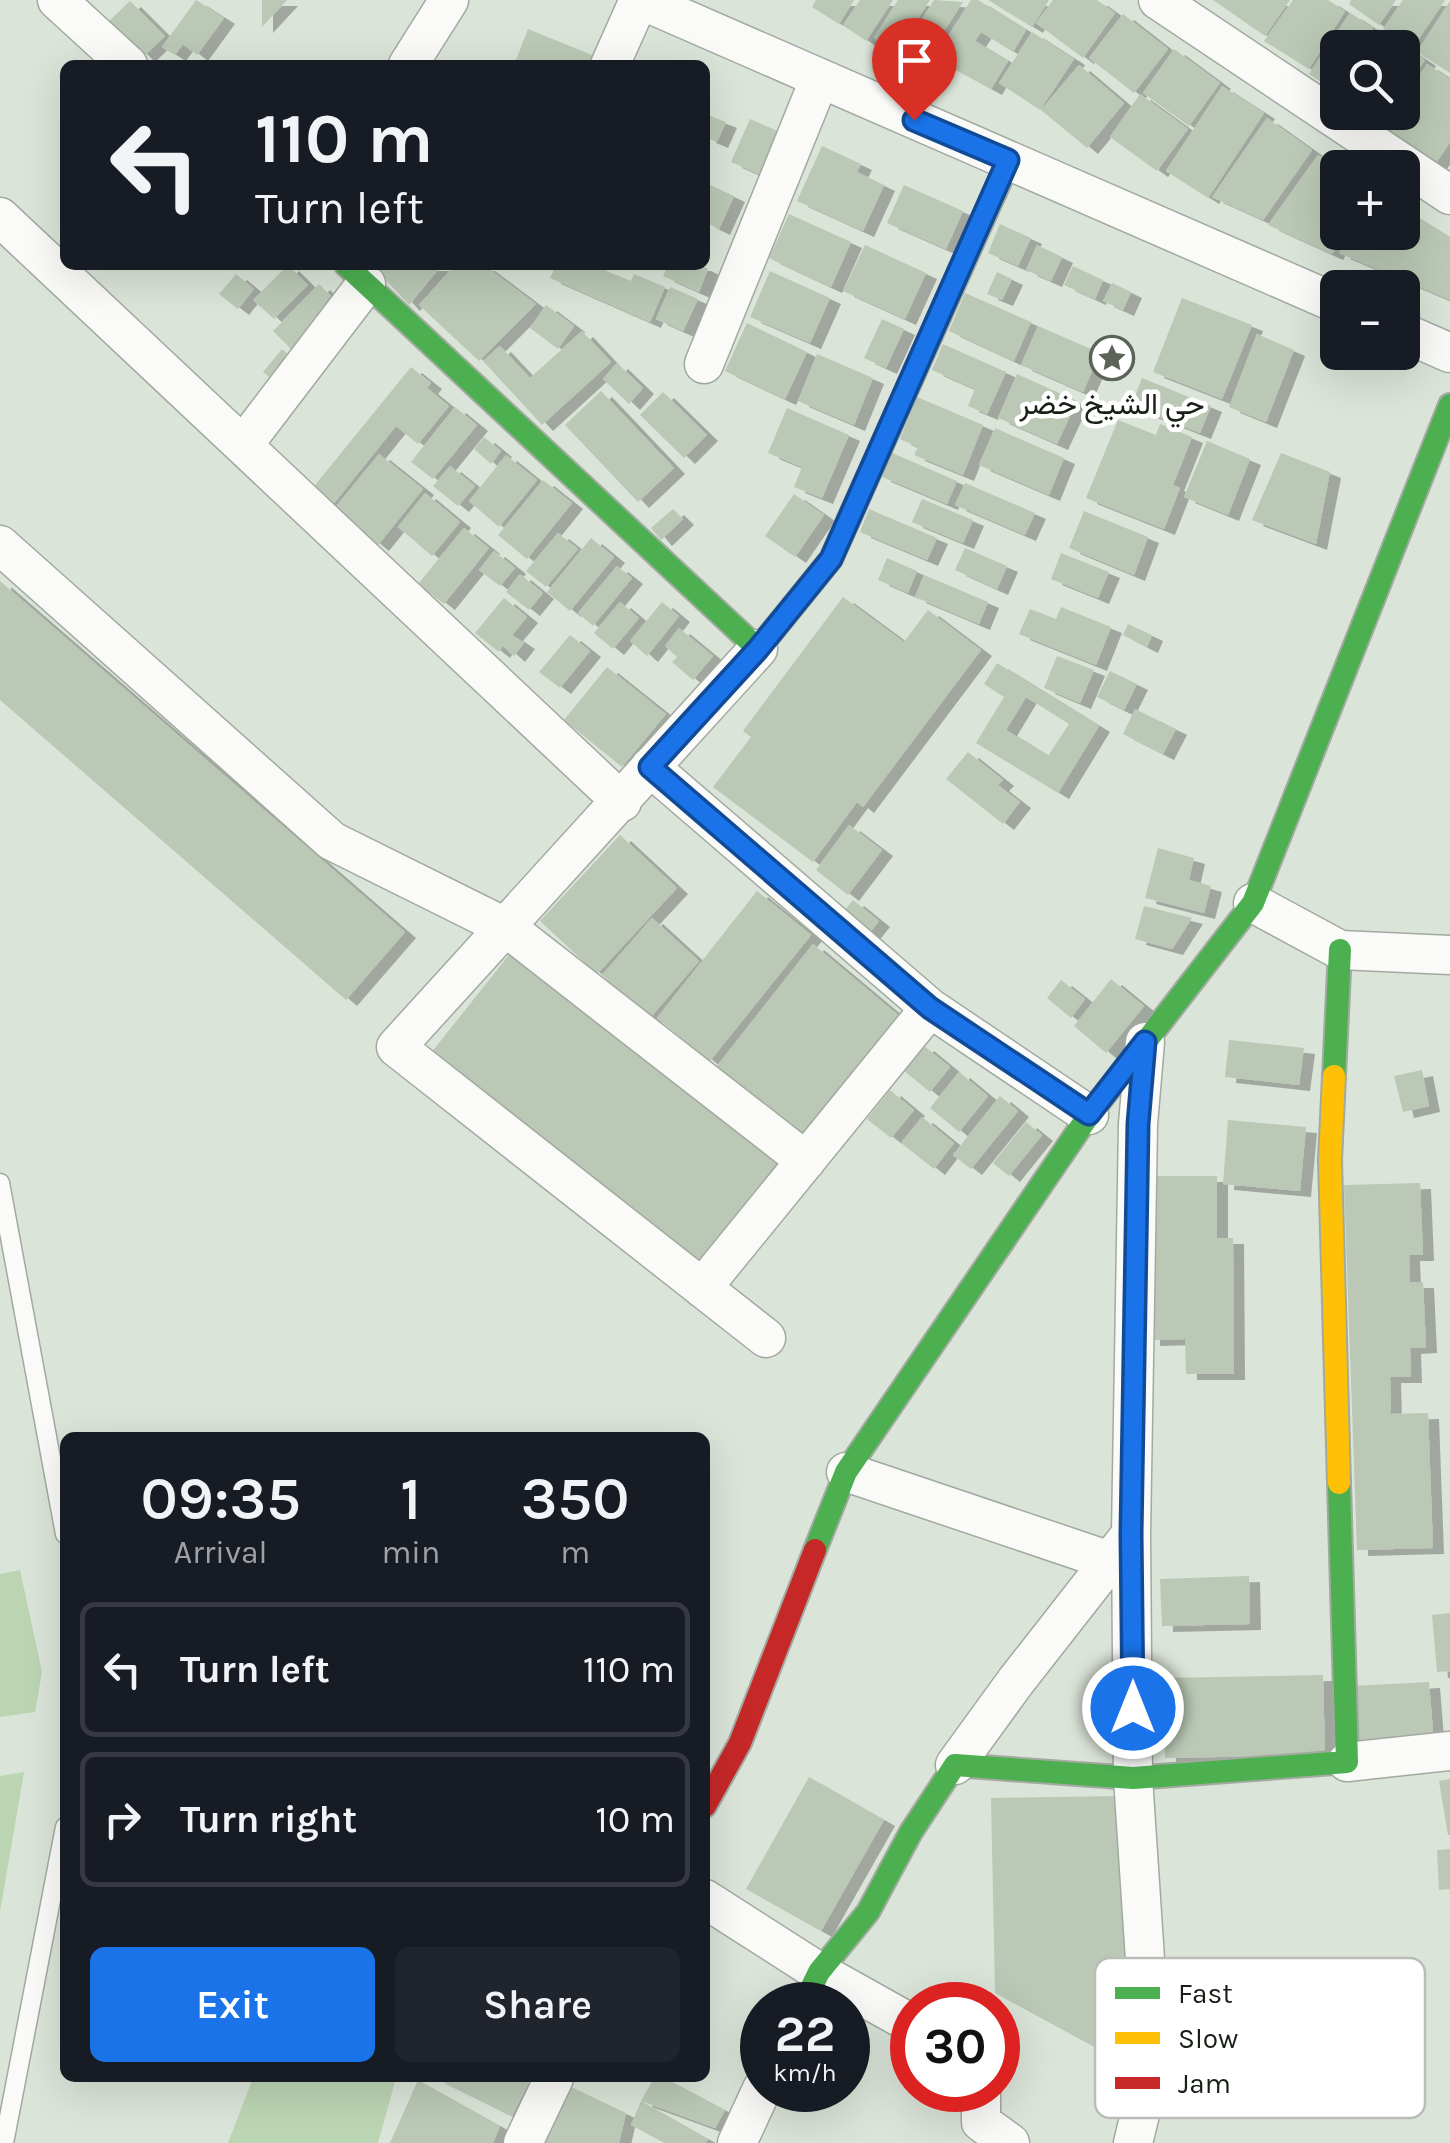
<!DOCTYPE html>
<meta charset="utf-8">
<style>
body{margin:0;font-family:Karla,Vazirmatn,sans-serif;background:#20242c;color:#f1f3f6;height:100vh;display:flex;flex-direction:column;font-size:38px;white-space:nowrap}
*{box-sizing:border-box;margin:0}
p{font-size:32px;color:#9ea1a6}
.icon{flex:none;width:55px;height:55px;fill:none;stroke:currentColor;stroke-width:2;stroke-linecap:round;stroke-linejoin:round}
.map{position:relative;flex:1;overflow:hidden}
.details{position:absolute;left:60px;top:1432px;width:650px;height:650px;display:flex;flex-direction:column;background:#171b24;border-radius:15px;box-shadow:0 10px 40px #0002}
.details>*{flex:none}
.banner{position:absolute;left:60px;top:60px;width:650px;height:210px;border-radius:15px;box-shadow:0 10px 40px #0002;background:#171b24;color:#f1f3f6;overflow:hidden}
.tools{position:absolute;left:1320px;top:30px;display:grid;gap:20px}
.tools a{display:grid;place-items:center;width:100px;height:100px;border-radius:15px;background:#171b24;box-shadow:0 10px 40px #0002;font-size:50px}
.speed{position:absolute;left:740px;top:1982px;display:flex;gap:20px;font-size:50px;font-weight:700;text-align:center}
.speed>*{display:grid;place-content:center;width:130px;height:130px;border-radius:50%;background:#171b24;box-shadow:0 10px 40px #0002;line-height:1}
.speed small{font-size:25px;font-weight:400}
.speed .limit{border:15px solid #d22;background:#fff;color:#111}
.pin{position:absolute;display:grid;place-items:center;width:85px;height:85px;color:#fff;margin:-102px -42px;border-radius:50% 50% 50% 0;rotate:-45deg;box-shadow:0 0 10px #0007}
.pin .icon{rotate:45deg}
.me{position:absolute;width:110px;margin:-55px;rotate:0deg;stroke-linejoin:round;filter:drop-shadow(0 0 8px #0008)}
.turn{display:flex;align-items:center;gap:35px;height:210px;padding:0 30px;font-size:45px}
.turn .icon{width:130px;height:130px;stroke-width:2.5}
.turn b{display:block;font-size:70px;line-height:85px}
.eta{display:flex;justify-content:space-evenly;align-items:center;height:170px;text-align:center}
.eta b{font-size:60px;font-weight:600;line-height:70px}
.action{display:flex;gap:20px;margin-top:auto;padding:20px 30px}
.action a{flex:1;height:115px;border-radius:15px;background:#1a73e8;color:#fff;font-size:40px;font-weight:600;line-height:115px;text-align:center}
.action a+a{background:#20242c;color:#f1f3f6}
ul{padding:0;list-style:none}
li{display:flex;align-items:center;gap:30px;height:135px;margin:0 20px 15px;padding:0 10px;border:5px solid #363941;border-radius:15px}
li div{flex:1}
li b{display:block;font-size:38px}
li em{font-style:normal}
.map>svg:first-child{display:block}
.green{fill:#bbd4b2}
.building{fill:#bac8b5;fill-rule:evenodd;filter:url(#shadow)}
.lines{fill:none;stroke-linecap:round;stroke-linejoin:round}
.lane-casing{stroke:#a2aaa0;stroke-width:21}
.street-casing{stroke:#a2aaa0;stroke-width:41}
.fast-casing{stroke:#a2aaa0;stroke-width:26}
.slow-casing{stroke:#a2aaa0;stroke-width:26}
.jam-casing{stroke:#a2aaa0;stroke-width:26}
.lane{stroke:#fafbf9;stroke-width:18}
.street{stroke:#fafbf9;stroke-width:38}
.fast{stroke:#4caf50;stroke-width:22}
.slow{stroke:#ffc107;stroke-width:22}
.jam{stroke:#c62828;stroke-width:22}
.route-casing{stroke:#114b97;stroke-width:25}
.route{stroke:#1a73e8;stroke-width:18}
.labels{text-anchor:middle;dominant-baseline:central;stroke-width:9;stroke-linejoin:round;paint-order:stroke}
.poi-label{font-size:30px;fill:#181f16;stroke:#fff}
.key{fill:#fff;stroke:#babcb9;stroke-width:2.5}
.key-label{font-size:28px;fill:#181f16}
</style>
<div class="map">
<svg width="1450" height="2143" viewBox="0 0 1450 2143">
<defs>
<filter id="shadow"><feDropShadow dx="11" dy="6" stdDeviation="0" flood-color="#0004"/></filter>
</defs>
<rect width="100%" height="100%" fill="#dbe4d8"/>
<path class="green" d="M20,1570l22,102 -7,40 -35,5v-143z
M24,1772l-24,140v-136z
M253,2078h143l-18,65h-150z"/>
<path class="building" d="M196,0l28,18 -27,37 -14,-11 -8,11 -13,-8z
M262,0h25l-25,27z
M816,0h38l-15,24 -27,-17z
M860,0h33l-27,41 -23,-16z
M898,0h32l-34,52 -22,-14z
M934,0l29,2 -34,52 -20,-14z
M971,0h7l48,30 -13,22 -32,-20 -6,9 33,20 -17,28 -57,-31z
M988,0h61l-17,27z
M1053,0h44l18,13 -32,45 -47,-35z
M1213,0h77l-25,36z
M1293,0h35l17,11 -36,58 -45,-28z
M1351,0h45l-17,25 -30,-21z
M1403,0h42l-33,49 -29,-20z
M130,1l35,35 -21,20 -35,-35z
M1450,1v72l-33,-21z
M1350,13l23,15 -13,20h-22v33l-6,8 -23,-15z
M1123,14l45,35 -34,44 -45,-35z
M528,29l64,26 -4,10h-74z
M1379,29l46,31 -23,34v-46h-35z
M1032,32l42,27 -34,51 -41,-27z
M1174,49l46,34 -31,43 -46,-33z
M1427,64l23,15v63l-14,21 -53,-34 12,-17h7v-11z
M1079,65l45,38 -37,45 -46,-38z
M1222,86l42,27 -56,85 -42,-27z
M1140,94l48,35 -31,42 -47,-34z
M705,114l21,8 -9,20 -12,-5z
M1267,118l45,32 -49,70 -51,-23z
M750,119l30,13 -19,43 -30,-13z
M822,146l39,18 -4,8 27,13 -21,46 -66,-30z
M1318,155l20,11v66h7l-13,22 -64,-29z
M710,185l24,11 -15,33 -14,-7v-25z
M904,185l59,26 -17,38 -59,-26z
M1402,208l48,30v62l-111,-47 14,-21h49z
M789,214l62,28 -20,45 -62,-29z
M1000,224l31,14 -13,28 -30,-13z
M865,245l61,28 -21,46 -62,-28z
M1037,245l25,12 -11,24 -25,-11z
M288,265l20,20 -34,34 -21,-19z
M372,265h70l-33,40z
M455,265h29l52,39 -57,57 -60,-56z
M556,265h36l39,16 3,-7 31,13 -15,35 -100,-44z
M668,265h32l8,4 -9,23 -36,-16z
M1073,266l30,14 -8,19 -31,-14z
M770,271l60,27 -20,45 -60,-26z
M997,272l15,7 -10,21 -15,-6z
M236,274l18,15 -16,20 -19,-15z
M1112,283l19,9 -8,18 -20,-9z
M319,284l23,23 -46,47 -23,-23z
M670,287l28,12 -15,32 -27,-12z
M965,293l66,29 -17,39 -65,-30z
M1182,298l70,27 -30,74 -69,-27z
M546,305l28,21 -16,23 -28,-21z
M882,319l22,10 -18,39 -22,-10z
M747,323l60,29 -22,47 -60,-28z
M1038,326l62,27 -17,39 -62,-27z
M582,331l29,31 -69,63 -59,-64 17,-15 30,32z
M1257,334l37,16 -28,72 -37,-15z
M943,344l63,28 -19,42 -19,-8 7,-17 -43,-19z
M282,349l16,14 -18,23 -17,-14z
M817,354l56,24 -19,47 -56,-24z
M617,363l26,25 -14,16 -26,-25z
M411,367l20,16 -4,5 22,18 -31,38 -22,-18 -65,81 -20,-17z
M1017,374l60,27 -20,43 -59,-26z
M1142,378l69,28 -11,27 -69,-27z
M601,391l73,77 -36,34 -73,-77z
M663,392l44,43 -23,23 -44,-43z
M917,397l66,28 -20,50 -49,-20 4,-8 -18,-8z
M455,407l22,18 -44,54 -22,-17z
M787,408l62,27 -27,63 -28,-11 8,-20 -34,-14z
M1118,420l38,15 4,-11 32,13 -19,48 7,3 -16,41 -78,-31z
M995,428l69,30 -15,37 -70,-30z
M484,437l17,14 -10,13 -17,-15z
M1207,441l43,18 -22,56 -44,-18z
M890,452l67,29 -10,23 -67,-28z
M1281,453l49,19 -14,72 -64,-24z
M379,454l44,35 -45,56 -44,-36z
M506,455l31,25 -38,47 -30,-26z
M450,466l25,20 -17,20 -25,-20z
M543,480l29,23 -45,56 -29,-24z
M965,483l70,30 -10,22 -70,-30z
M425,493l35,29 -28,34 -34,-29z
M794,494l30,21 -29,42 -30,-21z
M922,499l51,21 -10,23 -51,-21z
M673,509l10,10 -22,21 -10,-12z
M869,509l68,29 -10,22 -67,-28z
M1084,511l64,26 -14,38 -65,-27z
M464,528l25,20 -45,56 -26,-20z
M558,533l20,16 -32,38 -20,-16z
M591,538l23,19 -44,54 -23,-19z
M965,548l42,18 -10,23 -42,-19z
M494,551l21,17 -15,18 -21,-16z
M1061,553l48,19 -11,26 -47,-19z
M887,558l30,13 -9,22 -30,-13z
M617,566l15,12 -39,48 -15,-13z
M520,574l23,19 -14,17 -23,-18z
M924,575l64,27 -9,22 -64,-27z
M0,581l405,351 -59,68 -346,-300z
M843,597l61,45 24,-32 53,40 -118,157 -6,-5 -44,60 -100,-75 38,-50 -8,-6z
M504,598l23,19 -15,18 12,8 -10,13 -11,-10 -4,6 -24,-19z
M620,602l19,16 -26,31 -19,-16z
M662,602l17,14 -32,40 -17,-15z
M1061,607l50,20 -15,38 -77,-31 11,-25 26,10z
M1128,624l24,11 -5,12 -24,-12z
M679,628l34,28 -20,24 -21,-18 5,-5 -12,-11z
M570,635l20,16 -30,37 -21,-16z
M1057,656l37,14 -14,33 -36,-15z
M997,663l102,63 -41,67 -82,-50 28,-46 -20,-13zM1026,697l43,27 -21,32 -42,-26z
M607,667l59,47 -44,53 -58,-47z
M1110,671l27,13 -13,26 -27,-13z
M1135,709l41,20 -13,25 -40,-20z
M968,752l35,28 -5,5 22,17 -17,22 -57,-45z
M849,825l33,25 -34,45 -32,-25z
M620,835l57,53 -80,86 -57,-53z
M1158,848l36,10 -5,22 22,6 -7,27 -59,-15z
M757,891l54,44 -101,126 -53,-43z
M853,900l26,21 -12,15 -26,-21z
M1144,906l48,12 -20,31 -37,-10z
M652,918l47,43 -49,57 -48,-43z
M813,944l91,76 -103,127 -91,-72z
M513,950l269,217 -86,107 -269,-216z
M1111,979l33,27 -38,47 -32,-27z
M1061,980l24,19 -14,19 -24,-20z
M1229,1040l75,8 -5,37 -74,-8z
M923,1045l27,22 -20,25 -27,-22z
M1422,1070l7,36 -26,6 -9,-36z
M959,1072l29,24 -29,36 -29,-24z
M890,1090l24,20 -23,28 -24,-19z
M1000,1096l18,15 -47,58 -18,-14z
M922,1117l32,26 -20,26 -33,-26z
M1228,1120l78,7 -6,64 -77,-7z
M1026,1122l16,13 -33,41 -16,-13z
M1148,1176h69v62h16l1,136h-48l-1,-35 -36,1z
M1420,1183l3,72h-14l1,27h13l3,65 -16,1 1,29h-21l1,37 37,-1 5,135 -76,2 -13,-365z
M1249,1576l1,48 -88,2 -2,-47z
M1450,1613v58l-13,1 -5,-57z
M1323,1675l2,80 -160,3 -2,-80z
M1429,1682l5,62 -78,5 -5,-63z
M809,1777l75,43 -63,111 -75,-42z
M1450,1779v56h-2l-9,-54z
M1123,1796l5,269 -133,-72 -4,-195z
M1450,1849v40l-11,1 -2,-40z
M435,2078h96l-19,38z
M654,2078h11l60,32 -10,18 -74,-27z
M418,2080l82,46 -7,17h-103z
M565,2084l61,29 -7,30h-72l-11,-4z
M641,2101l67,38 -2,4h-41l-34,-18z"/>
<g class="lines">
<defs>
<path id="lane" d="M0,1183l65,351
M4,2143l61,-316"/>
<path id="street" d="M57,0l71,65
M641,0l697,304
M1158,0l292,195
M408,65l41,-65
M610,65l29,-65
M0,217l622,585
M1402,332l48,21
M704,364l116,-286
M244,444l122,-160
M0,545l332,296 175,87 299,233
M758,649l-362,398 370,291
M650,767l280,241 159,107
M1253,903l87,47 110,5
M702,1288l228,-280
M846,1472l264,89
M1131,1534l2,244 19,287 -19,78
M1347,1762l103,-11
M955,1765l61,-84 115,-147 7,-410 7,-82
M705,1899l114,73 93,52
M981,2090v32l29,21
M523,2143l31,-65
M737,2143l25,-54"/>
<path id="fast" d="M346,265l412,384 73,-90 178,-398
M1334,1076l6,-126
M815,1550l31,-78 243,-357 164,-212 197,-498
M803,2005l16,-33 49,-60 43,-80 44,-67 178,13 214,-16 -8,-279"/>
<path id="slow" d="M1334,1076l-4,84 9,323"/>
<path id="jam" d="M705,1806l35,-63 75,-193"/>
</defs>
<use href="#lane" class="lane-casing"/>
<use href="#street" class="street-casing"/>
<use href="#fast" class="fast-casing"/>
<use href="#slow" class="slow-casing"/>
<use href="#jam" class="jam-casing"/>
<use href="#lane" class="lane"/>
<use href="#street" class="street"/>
<use href="#fast" class="fast"/>
<use href="#slow" class="slow"/>
<use href="#jam" class="jam"/>
</g>
<g class="lines">
<defs>
<path id="route" d="M914,120l94,40 -177,399 -73,90 -108,118 280,241 159,106 56,-72 -7,82 -7,410 2,174"/>
</defs>
<use href="#route" class="route-casing"/>
<use href="#route" class="route"/>
</g>
<defs>
<symbol id="sight-ring" viewBox="-11 -11 22 22"><circle r="9.5" fill="#fff" stroke="#5c645a" stroke-width="1.5"/><path d="M0-6L1.8-2.2L6-1.7L2.9 1.2L3.7 5.4L0 3.3L-3.7 5.4L-2.9 1.2L-6-1.7L-1.8-2.2Z" fill="#5c645a"/></symbol>
</defs>
<g fill-rule="evenodd">
<use href="#sight-ring" x="1087" y="333" width="50" height="50"/>
</g>
<g class="labels">
<g class="poi-label">
<text x="1112" y="404">حي الشيخ خضر</text>
</g>
</g>
<rect x="1095" y="1958" width="330" height="160" rx="15" class="key"/>
<rect x="1115" y="1987" width="45" height="12" fill="#4caf50"/>
<rect x="1115" y="2032" width="45" height="12" fill="#ffc107"/>
<rect x="1115" y="2077" width="45" height="12" fill="#c62828"/>
<g class="key-label">
<text x="1178" y="2003">Fast</text>
<text x="1178" y="2048">Slow</text>
<text x="1178" y="2093">Jam</text>
</g>
</svg>
<div class="tools">
<a><svg class="icon" aria-label="search" viewBox="0 0 24 24"><circle cx="10" cy="10" r="6"/><path d="M15 15l6 6"/></svg></a>
<a>+</a>
<a>−</a>
</div>
<div class="speed"><div>22<small>km/h</small></div><div class="limit">30</div></div>
<div class="pin" style="left:914px;top:120px;background:#d93025"><svg class="icon" aria-label="arrive" viewBox="0 0 24 24"><path d="M6 21V4h12l-3 4 3 4H6"/></svg></div>
<svg class="me" style="left:1133px;top:1708px" viewBox="-20 -20 40 40"><circle r="17" fill="#1a73e8" stroke="#fff" stroke-width="3"/><path d="M0-11L8 9 0 5-8 9z" fill="#fff"/></svg>
<div class="banner">
<div class="turn"><svg class="icon" aria-label="left" viewBox="0 0 24 24"><path d="M17 20v-9H6M10 6l-5 5 5 5"/></svg><div><b>110 m</b>Turn left</div></div>
</div>
<section class="details">
<div class="eta">
<div><b>09:35</b><p>Arrival</p></div>
<div><b>1</b><p>min</p></div>
<div><b>350</b><p>m</p></div>
</div>
<ul>
<li><svg class="icon" aria-label="left" viewBox="0 0 24 24"><path d="M17 20v-9H6M10 6l-5 5 5 5"/></svg><div><b>Turn left</b></div><em>110 m</em></li>
<li><svg class="icon" aria-label="right" viewBox="0 0 24 24"><path d="M7 20v-9h11M14 6l5 5-5 5"/></svg><div><b>Turn right</b></div><em>10 m</em></li>
</ul>
<div class="action"><a>Exit</a><a>Share</a></div>
</section>
</div>
